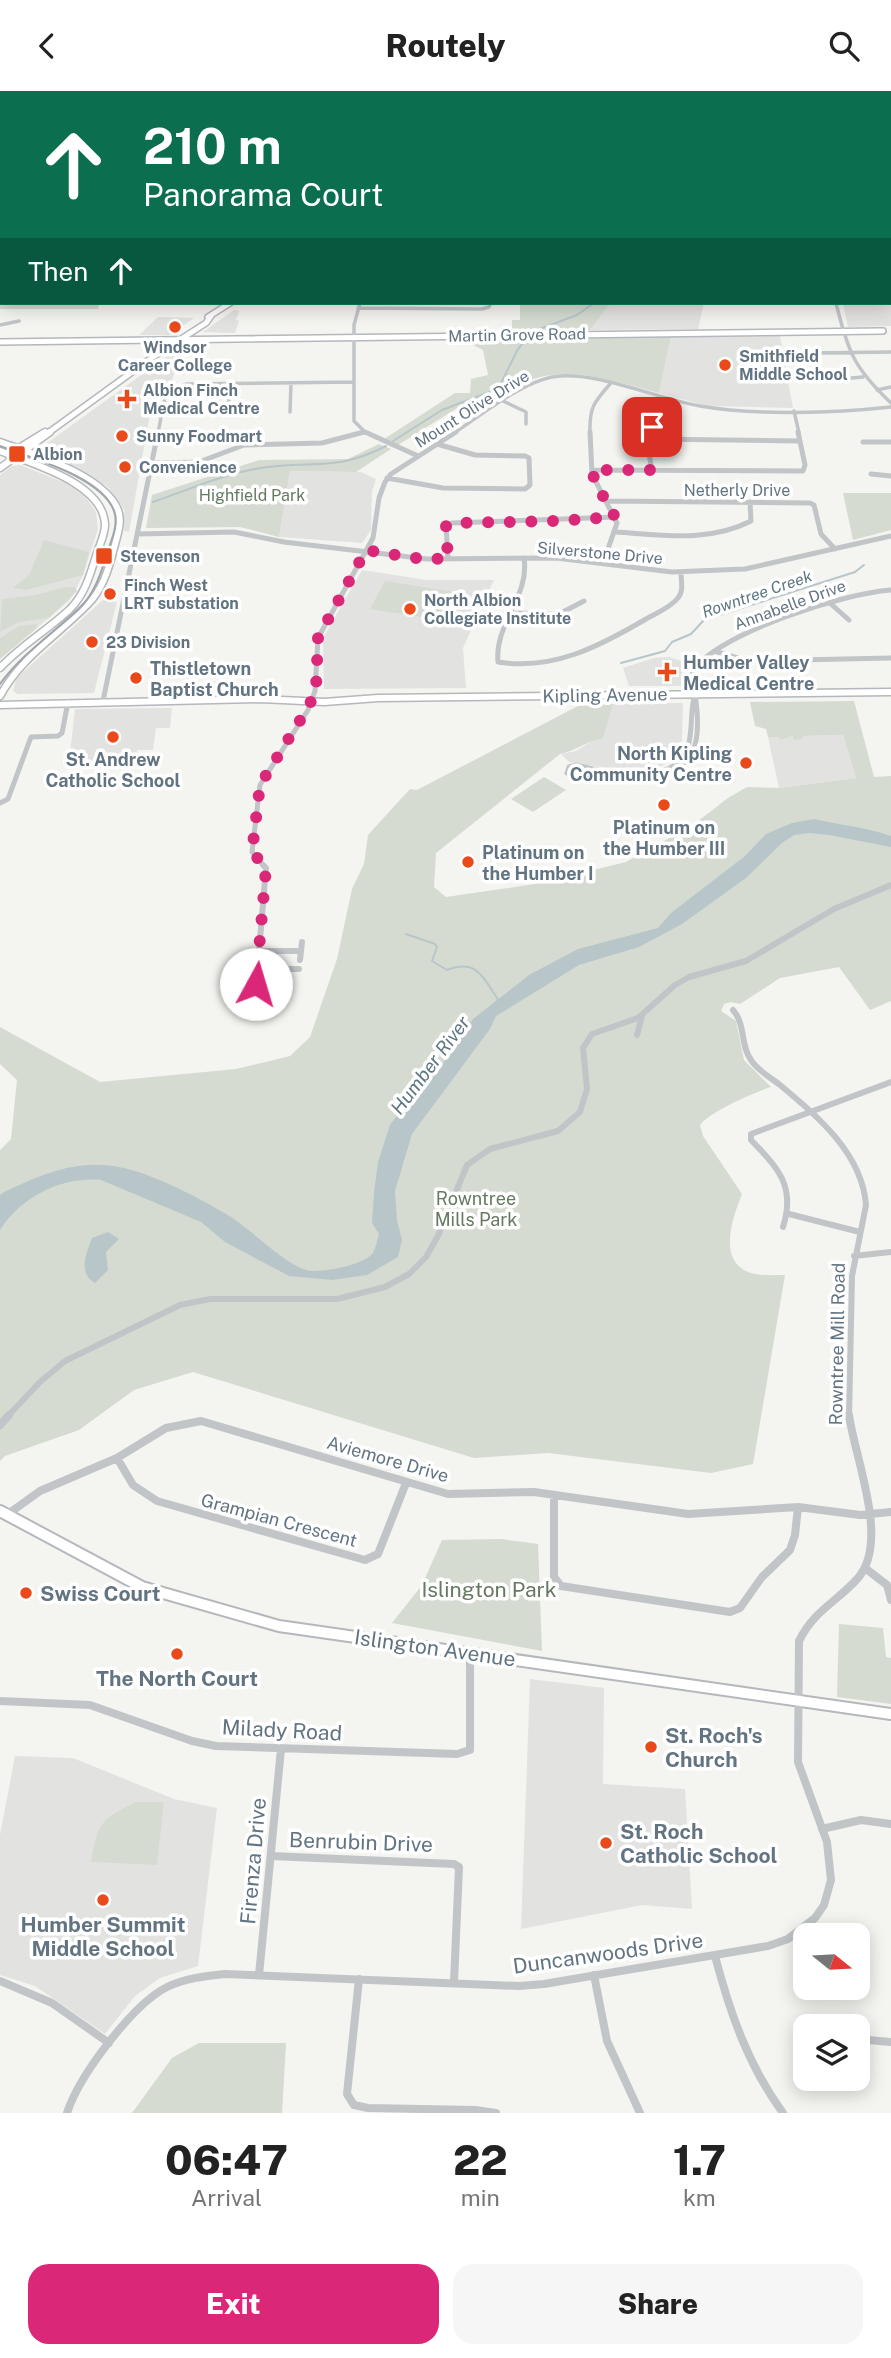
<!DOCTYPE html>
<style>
body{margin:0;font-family:"Public Sans",sans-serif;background:#f6f6f6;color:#222;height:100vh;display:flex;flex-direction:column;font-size:26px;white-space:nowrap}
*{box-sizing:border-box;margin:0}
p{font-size:23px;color:#767676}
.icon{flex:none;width:38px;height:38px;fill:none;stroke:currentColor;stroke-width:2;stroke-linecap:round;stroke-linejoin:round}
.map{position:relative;height:2022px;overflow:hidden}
.sheet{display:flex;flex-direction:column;background:#fff;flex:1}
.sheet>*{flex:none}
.top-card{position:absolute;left:0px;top:0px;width:892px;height:214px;box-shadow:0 4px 18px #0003;background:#0b6e4f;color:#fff;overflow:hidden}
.needle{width:46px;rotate:108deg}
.controls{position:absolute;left:793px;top:1832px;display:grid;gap:14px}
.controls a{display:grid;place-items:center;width:77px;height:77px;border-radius:14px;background:#fff;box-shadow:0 4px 18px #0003;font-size:35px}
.pin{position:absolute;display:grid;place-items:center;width:60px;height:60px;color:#fff;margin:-30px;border-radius:14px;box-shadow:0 4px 10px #0006}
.me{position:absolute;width:77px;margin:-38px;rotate:6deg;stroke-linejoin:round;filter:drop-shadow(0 0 5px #0008)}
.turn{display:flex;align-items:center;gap:24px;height:147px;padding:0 28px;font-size:32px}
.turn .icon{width:91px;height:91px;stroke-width:2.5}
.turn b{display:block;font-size:49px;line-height:60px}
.then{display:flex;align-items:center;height:66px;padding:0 28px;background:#0003;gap:14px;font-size:26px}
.eta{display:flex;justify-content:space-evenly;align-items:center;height:119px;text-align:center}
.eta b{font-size:42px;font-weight:800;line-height:49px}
.button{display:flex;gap:14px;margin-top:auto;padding:14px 28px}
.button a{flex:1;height:80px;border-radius:21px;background:#db2777;color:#fff;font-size:28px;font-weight:800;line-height:80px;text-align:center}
.button a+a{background:#f6f6f6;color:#222}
header{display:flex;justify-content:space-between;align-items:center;height:91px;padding:0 28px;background:#fff;font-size:32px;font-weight:800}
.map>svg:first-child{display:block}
.built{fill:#e2e3e1}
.green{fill:#d5dbd1}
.water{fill:#b8c6ca}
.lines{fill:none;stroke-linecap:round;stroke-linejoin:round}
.stream{stroke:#b8c6ca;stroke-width:2}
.major-far2-casing{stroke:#b4b8bc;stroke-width:8}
.major-far1-casing{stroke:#b4b8bc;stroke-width:9}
.major-casing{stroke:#b4b8bc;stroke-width:14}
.minor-far3{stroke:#c1c5c8;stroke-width:3.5}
.minor-far2{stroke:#c1c5c8;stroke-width:5}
.minor-far1{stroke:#c1c5c8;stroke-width:6}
.minor{stroke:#c1c5c8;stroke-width:8}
.major-far2{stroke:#fff;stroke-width:5}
.major-far1{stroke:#fff;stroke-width:6}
.major{stroke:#fff;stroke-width:10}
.tram{stroke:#9fa6ac;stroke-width:2}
.route{stroke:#db2777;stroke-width:12;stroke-dasharray:0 21.6}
.poi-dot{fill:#ea491a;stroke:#fff;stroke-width:2.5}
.labels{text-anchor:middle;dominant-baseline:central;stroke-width:7;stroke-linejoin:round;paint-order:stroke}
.far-street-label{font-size:16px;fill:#627482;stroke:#fff}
.far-poi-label{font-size:16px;font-weight:bold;fill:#627482;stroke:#fff;text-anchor:start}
.far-park-label{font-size:16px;fill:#667961;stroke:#fff}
.far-water-label{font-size:16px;font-style:italic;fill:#5d7780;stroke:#fff}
.poi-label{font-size:18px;font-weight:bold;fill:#627482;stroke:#fff;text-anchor:start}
.street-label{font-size:18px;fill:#627482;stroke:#fff}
.park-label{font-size:18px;fill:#667961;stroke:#fff}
.water-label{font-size:19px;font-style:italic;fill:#5d7780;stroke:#fff}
.near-park-label{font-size:21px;fill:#667961;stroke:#fff}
.near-poi-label{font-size:21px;font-weight:bold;fill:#627482;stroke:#fff;text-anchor:start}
.near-street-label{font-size:21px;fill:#627482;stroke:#fff}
</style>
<header><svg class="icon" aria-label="back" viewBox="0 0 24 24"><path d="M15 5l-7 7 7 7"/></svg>Routely<svg class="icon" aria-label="search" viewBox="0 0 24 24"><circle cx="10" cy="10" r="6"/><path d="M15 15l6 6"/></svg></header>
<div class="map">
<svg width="891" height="2022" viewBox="0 0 891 2022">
<rect width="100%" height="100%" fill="#f4f4f0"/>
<path class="built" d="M891,209v26l-43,1 -5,-23 48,-1z
M611,212h93l-6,26 -108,1z
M234,219l5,1 -3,9 3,1 -4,12 -32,-1z
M158,226l36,1 -24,17h-31z
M780,245l13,72 -85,-2 -49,-13 12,-56z
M184,253l-13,39 -17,8 -25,141 -5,-1v-22l-17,-23 -71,-35z
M20,374l48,19 16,11 12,17 2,17 -15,46 -13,25 -70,59v-184l12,-9z
M290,380l71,1 15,7 -4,13 -1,38 -9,13 -83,-6z
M362,479l65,10h67l-31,68 3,40 -142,1 -1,-51z
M103,509l14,2 -23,91 -76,1 -5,-3 3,-11 6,-7z
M669,566l19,6 -3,6 1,17h-57l-6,-18 31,-10z
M683,612l-1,36 -3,15 -11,9 -19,8h-21l-59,-9 -8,-8 15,-3 19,-12h8l10,-35z
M172,617l-2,20h-14l-3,22h-16l-2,12 -66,1 6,-54z
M843,644l13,43 -77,10 -11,-51z
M530,1588l74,9 -1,96 82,5 7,120 -50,-4 -121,24z
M15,1665l58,2 101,41 43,9 -19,158 -38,12 -25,18 -30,38 -70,-48 -35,-11v-140z"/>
<path class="green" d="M0,180l2,32h98l-2,6h-98z
M520,212h91l-21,27h-78v-10h8z
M671,246l-12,56c-44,-11 -93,-31 -137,-9 -17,8 -32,19 -47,28l-16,-5 -61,38 -14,-6 71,-46h15l1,-14 17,-4 -5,-25 -12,-6v-4z
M379,353l12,5 -35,23 -66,-1 -11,66 -39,-10 -94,1 6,-33 107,-35 89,-1z
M843,402h48v37l-38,10z
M44,449l45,12 -6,23 -57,15 -13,-2 16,-13z
M385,490l69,11 -13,28 -71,-11z
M65,496h10l2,4 -28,27 -30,4 -19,10 2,-33 34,-4z
M37,533v4l-37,31v-21l19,-12z
M854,610l20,76 17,-1v225l-21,9 -31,-43 -59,11 -40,26 -9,-2 -7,2 -3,7 15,10 8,39 27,27c-16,5 -62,25 -71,38l3,11 39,58c-9,23 -26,68 9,79 10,3 23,2 34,2l-32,189 -42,9 -163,-20 -74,5 -281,-86 -59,18 -55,40 -74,26 -5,5v-311l11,-11 6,-59 -17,-16v-37l100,55 136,-13 54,-13 20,-19 27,-78 15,-70 12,-25 4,-29 42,-46 7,1 161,-84 35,-2 -10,35c-14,0 -27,12 -43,15l-124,99 -2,34 12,10 89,-13 91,-22 67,-37 35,-27 19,-11 32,1 77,-10 -13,-43 -40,1v3l-9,1 -1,-4 -13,4 -1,-3h-11l-2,-8 -11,-3 -5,-24z
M544,686l22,13 -33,22 -22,-13z
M501,1448l37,5 4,107 -150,-28 30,-38 20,-45z
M839,1533l44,4 3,29 5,1v46l-54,-7z
M136,1711h28l-7,63 -66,-3c7,-39 8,-42 45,-60z
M199,1952h87l-4,70h-150l40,-55z"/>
<path class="water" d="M814,728c26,6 52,8 77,17v11l-62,-12 -20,-2 -15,2 -12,8 -36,35 -64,46 -43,23 -60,18 -83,51 -6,13 -78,105 -17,57 2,29 5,20 -4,17 -31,18 -35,5 -43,-4 -64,-34 -24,-20 -100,-42c-39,-4 -80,17 -101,50v-35l6,-4c38,-17 70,-32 113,-24 33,6 83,32 112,50 22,14 51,45 75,53 13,4 57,-5 66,-16 4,-5 5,-14 7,-20l-7,-11 2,-31 4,-30 12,-37 11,-15 27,-25 45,-66 56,-44 49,-26 80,-21 13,-15 74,-57 21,-22 26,-11z
M108,1141l11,7 -13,13 2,18 -13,13c-18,-10 -8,-31 -3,-45z"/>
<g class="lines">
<path class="stream" d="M529,242l48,-18 17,-12
M393,350l49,-31 50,-19 9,-8 17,-34 9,-11
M153,411c35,-12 70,-28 108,-34 50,-8 75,4 125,-22
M621,572l44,-12 7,-9 19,-8 13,-14 151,-48 9,-7
M406,843l29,10 2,3 -5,14 15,9c31,-12 37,9 52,31"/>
<defs>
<path id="major-far2" d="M529,2l5,-2
M542,2l2,-2
M841,2l14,-2
M874,2l17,-1
M208,226l22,-14
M145,250l12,5 -1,6
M0,251l883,-11
M43,342l2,-1
M48,342l102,-74 56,-36 5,-7"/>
<path id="major-far1" d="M0,351c33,12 104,33 118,68 5,13 -2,29 -5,42 -5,19 -11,38 -25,52 -31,32 -66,52 -88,92
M0,360c32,13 104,32 105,74 0,10 -6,21 -9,31 -6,19 -11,38 -26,53 -22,21 -49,36 -70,59
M14,360l31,-19
M0,377l50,-36
M0,614l261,-6 63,3 54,-4 513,-6"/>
<path id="major" d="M0,1420l142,76 137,39 612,88"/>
</defs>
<use href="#major-far2" class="major-far2-casing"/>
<use href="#major-far1" class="major-far1-casing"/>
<use href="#major" class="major-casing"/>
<path class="minor-far3" d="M360,212l-6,22v96l12,12
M836,212c12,49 18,65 55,100
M358,217l124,1 7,-2 2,-4
M0,234l19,-4
M813,262l78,-1
M818,290l45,-4
M877,299l14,-3
M503,310l23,11v12
M794,320l5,22
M290,321l1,-29
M227,322l4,-29
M158,342l8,-41 20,-8 167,-2
M358,342l6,-1
M454,342c28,-18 72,-55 106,-57 42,-3 98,23 140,30 56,10 135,7 191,1
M590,342c-1,-25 4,-31 20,-49
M648,342l-1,-3 5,-3 6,2 1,4"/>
<path class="minor-far2" d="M365,341l53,24
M590,341l2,42 25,49 -14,40
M647,341l2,9
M659,341l1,7
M863,351h28
M151,372l48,-1 45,-17 78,-2 42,-11
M592,379l211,1 2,-6 -7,-33
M652,379l-5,-27 5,-4 148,2
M871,383l20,2
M387,387l56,10 82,1 5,-4 -1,-27 -4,-2 -50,-1 -38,-11
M607,410l203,2 4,2 7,29 14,15
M616,441c46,3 92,11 135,-11l-1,-19
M137,443l97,-2 50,10 143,17 129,-1 116,14 73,-3 146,-33
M524,467c6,39 -30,66 -26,104 55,9 102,-16 148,-43 10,-6 24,-11 32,-21 6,-7 3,-17 3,-26
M448,468l-2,-33 6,-3 164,-6
M831,513l18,16
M512,522l47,1 25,-13
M714,560l34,10 143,-3
M695,603c-6,18 -1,37 -8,55 -16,40 -80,23 -111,16l-7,2 -2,6c16,7 37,4 54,4 87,2 81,-36 71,-107 34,-39 148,-76 199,-80
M103,610l55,-269
M0,712l8,-4 23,-62 27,-1 4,-3 6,-31
M265,776l-13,-15 8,-67 48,-75 7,-19 3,-53 55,-100 6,-40 6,-16 6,-8 65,-42"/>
<path class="minor-far1" d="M263,774l3,3 -7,83h42
M300,869l2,-18
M257,878h42
M256,893l3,-33
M733,919c13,15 7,35 18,50 6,10 20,18 29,25 37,31 82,68 86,120l-14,71 -3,141
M637,944l5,-19
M789,1123l71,18
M783,1136c13,-41 -5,-59 -32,-87v-6l140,-52
M854,1165l37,-4
M7,1326l33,-35 25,-21 115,-56 30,-6h127l48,-12 24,-13 17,-17 12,-21 29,-71 23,-16 68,-18 22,-19 7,-23 -4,-41 9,-14 46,-16 37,-33 14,-8 57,-16 88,-52 57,-24"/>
<path class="minor" d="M0,1334l9,-10
M117,1367l16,27 24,16 208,59 13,-6 28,-71
M554,1404v82l7,9 169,26 10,-4 22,-31 28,-27 5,-15 3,-28
M8,1423l32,-23 77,-33 49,-30 35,-7 247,73 86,-2 154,22 110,-7 62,8 31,-3
M865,1477l22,17 4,15
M0,1610l90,4 102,36 24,5 241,8 13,-4v-97
M822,1738l39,-9 30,4
M271,1765l183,8 5,3 -5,115
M715,1865c15,57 33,109 68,157
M259,1884l22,-226
M594,1884l13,66 33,72
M359,1888l-12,115 7,11 14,3 107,2 21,3
M0,1890l52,22 57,40
M868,1949l23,2
M67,2022c12,-37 65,-108 100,-126 19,-9 38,-11 58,-13l294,12 25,-2 224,-38 20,-7 27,-21 9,-13 7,-25 -4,-38 -29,-80 1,-121c15,-31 38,-39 59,-63 32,-37 -3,-119 -9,-163"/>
<use href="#major-far2" class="major-far2"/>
<use href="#major-far1" class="major-far1"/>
<use href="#major" class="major"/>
<path class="tram" d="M0,355c32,13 102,30 114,65 5,14 -3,30 -7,42 -6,21 -13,42 -29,57 -27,25 -56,44 -78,74"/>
</g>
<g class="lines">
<path class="route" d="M256,893l10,-116 -14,-16 8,-67 49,-79 7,-17 2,-51 48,-88 49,8 33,1 -2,-33 6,-3 106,-2 57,-4 -20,-35 -3,-12h60l-5,-40 5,-3"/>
</g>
<g class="poi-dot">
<circle cx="175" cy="236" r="7"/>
<circle cx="725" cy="274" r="7"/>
<path d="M123.5 297.5h7v7h7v7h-7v7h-7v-7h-7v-7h7z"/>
<circle cx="122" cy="345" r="7"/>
<rect x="8" y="354" width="18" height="18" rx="3.5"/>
<circle cx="125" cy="376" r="7"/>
<rect x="95" y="456" width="18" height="18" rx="3.5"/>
<circle cx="110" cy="503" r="7"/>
<circle cx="410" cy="518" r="7"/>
<circle cx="92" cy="551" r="7"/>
<path d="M663.5 570.5h7v7h7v7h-7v7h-7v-7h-7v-7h7z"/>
<circle cx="136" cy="587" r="7"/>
<circle cx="113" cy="646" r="7"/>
<circle cx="746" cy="672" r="7"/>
<circle cx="664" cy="714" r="7"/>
<circle cx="468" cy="771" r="7"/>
<circle cx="26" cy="1502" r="7"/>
<circle cx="177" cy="1563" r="7"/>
<circle cx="651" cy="1656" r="7"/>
<circle cx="606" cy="1752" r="7"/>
<circle cx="103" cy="1809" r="7"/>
</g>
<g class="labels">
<g class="far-street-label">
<text transform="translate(517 244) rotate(-1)">Martin Grove Road</text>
<text transform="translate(472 318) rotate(-32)">Mount Olive Drive</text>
<text x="737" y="399">Netherly Drive</text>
<text transform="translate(600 462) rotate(5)">Silverstone Drive</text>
<text transform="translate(790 514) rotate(-20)">Annabelle Drive</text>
</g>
<g class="far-poi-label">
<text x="175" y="256" text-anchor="middle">Windsor<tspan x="175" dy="18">Career College</tspan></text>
<text x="739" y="265">Smithfield<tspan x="739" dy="18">Middle School</tspan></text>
<text x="143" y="299">Albion Finch<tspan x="143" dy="18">Medical Centre</tspan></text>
<text x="136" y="345">Sunny Foodmart</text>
<text x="33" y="363">Albion</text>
<text x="139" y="376">Convenience</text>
<text x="120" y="465">Stevenson</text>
<text x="124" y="494">Finch West<tspan x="124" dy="18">LRT substation</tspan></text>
<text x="424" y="509">North Albion<tspan x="424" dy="18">Collegiate Institute</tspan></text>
<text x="106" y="551">23 Division</text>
</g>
<g class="far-park-label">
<text x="252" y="404">Highfield Park</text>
</g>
<g class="far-water-label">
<text transform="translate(757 503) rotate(-19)">Rowntree Creek</text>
</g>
<g class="poi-label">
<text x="683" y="571">Humber Valley<tspan x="683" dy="21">Medical Centre</tspan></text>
<text x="150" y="577">Thistletown<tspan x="150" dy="21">Baptist Church</tspan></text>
<text x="732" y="662" text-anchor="end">North Kipling<tspan x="732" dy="21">Community Centre</tspan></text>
<text x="113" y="668" text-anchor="middle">St. Andrew<tspan x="113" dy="21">Catholic School</tspan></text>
<text x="664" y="736" text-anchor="middle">Platinum on<tspan x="664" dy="21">the Humber III</tspan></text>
<text x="482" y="761">Platinum on<tspan x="482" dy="21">the Humber I</tspan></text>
</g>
<g class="street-label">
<text transform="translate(605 604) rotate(-1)">Kipling Avenue</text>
<text transform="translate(837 1253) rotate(-89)">Rowntree Mill Road</text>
<text transform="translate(388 1368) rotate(16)">Aviemore Drive</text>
<text transform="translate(279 1429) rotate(15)">Grampian Crescent</text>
</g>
<g class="park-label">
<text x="476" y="1107">Rowntree<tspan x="476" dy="21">Mills Park</tspan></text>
</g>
<g class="water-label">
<text transform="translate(430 974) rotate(-53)">Humber River</text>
</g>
<g class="near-park-label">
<text x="489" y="1498">Islington Park</text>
</g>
<g class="near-poi-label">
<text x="40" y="1502">Swiss Court</text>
<text x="177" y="1587" text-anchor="middle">The North Court</text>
<text x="665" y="1644">St. Roch's<tspan x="665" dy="24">Church</tspan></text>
<text x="620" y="1740">St. Roch<tspan x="620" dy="24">Catholic School</tspan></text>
<text x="103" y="1833" text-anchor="middle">Humber Summit<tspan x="103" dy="24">Middle School</tspan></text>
</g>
<g class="near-street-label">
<text transform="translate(435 1557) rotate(8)">Islington Avenue</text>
<text transform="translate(282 1639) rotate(3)">Milady Road</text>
<text transform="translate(361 1751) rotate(2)">Benrubin Drive</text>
<text transform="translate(253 1770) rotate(-85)">Firenza Drive</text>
<text transform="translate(608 1862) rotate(-8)">Duncanwoods Drive</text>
</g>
</g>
</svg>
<div class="controls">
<a><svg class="needle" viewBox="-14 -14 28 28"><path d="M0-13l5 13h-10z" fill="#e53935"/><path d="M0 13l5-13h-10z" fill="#767676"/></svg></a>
<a><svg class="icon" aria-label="layers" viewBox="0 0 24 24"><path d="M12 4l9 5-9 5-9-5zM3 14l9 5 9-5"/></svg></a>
</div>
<div class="pin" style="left:652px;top:336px;background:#d93025"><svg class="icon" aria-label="arrive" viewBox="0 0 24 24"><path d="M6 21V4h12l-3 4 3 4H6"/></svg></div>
<svg class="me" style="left:256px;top:893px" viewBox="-20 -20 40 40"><circle r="19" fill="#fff"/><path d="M0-13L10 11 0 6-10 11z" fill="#db2777"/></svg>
<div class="top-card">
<div class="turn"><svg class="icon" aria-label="ahead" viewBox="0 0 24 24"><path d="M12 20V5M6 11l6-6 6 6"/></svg><div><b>210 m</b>Panorama Court</div></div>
<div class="then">Then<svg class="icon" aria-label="ahead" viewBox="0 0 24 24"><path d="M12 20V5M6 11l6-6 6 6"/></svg></div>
</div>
</div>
<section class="sheet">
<div class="eta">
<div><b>06:47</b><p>Arrival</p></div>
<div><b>22</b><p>min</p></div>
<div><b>1.7</b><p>km</p></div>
</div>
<div class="button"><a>Exit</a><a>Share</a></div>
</section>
